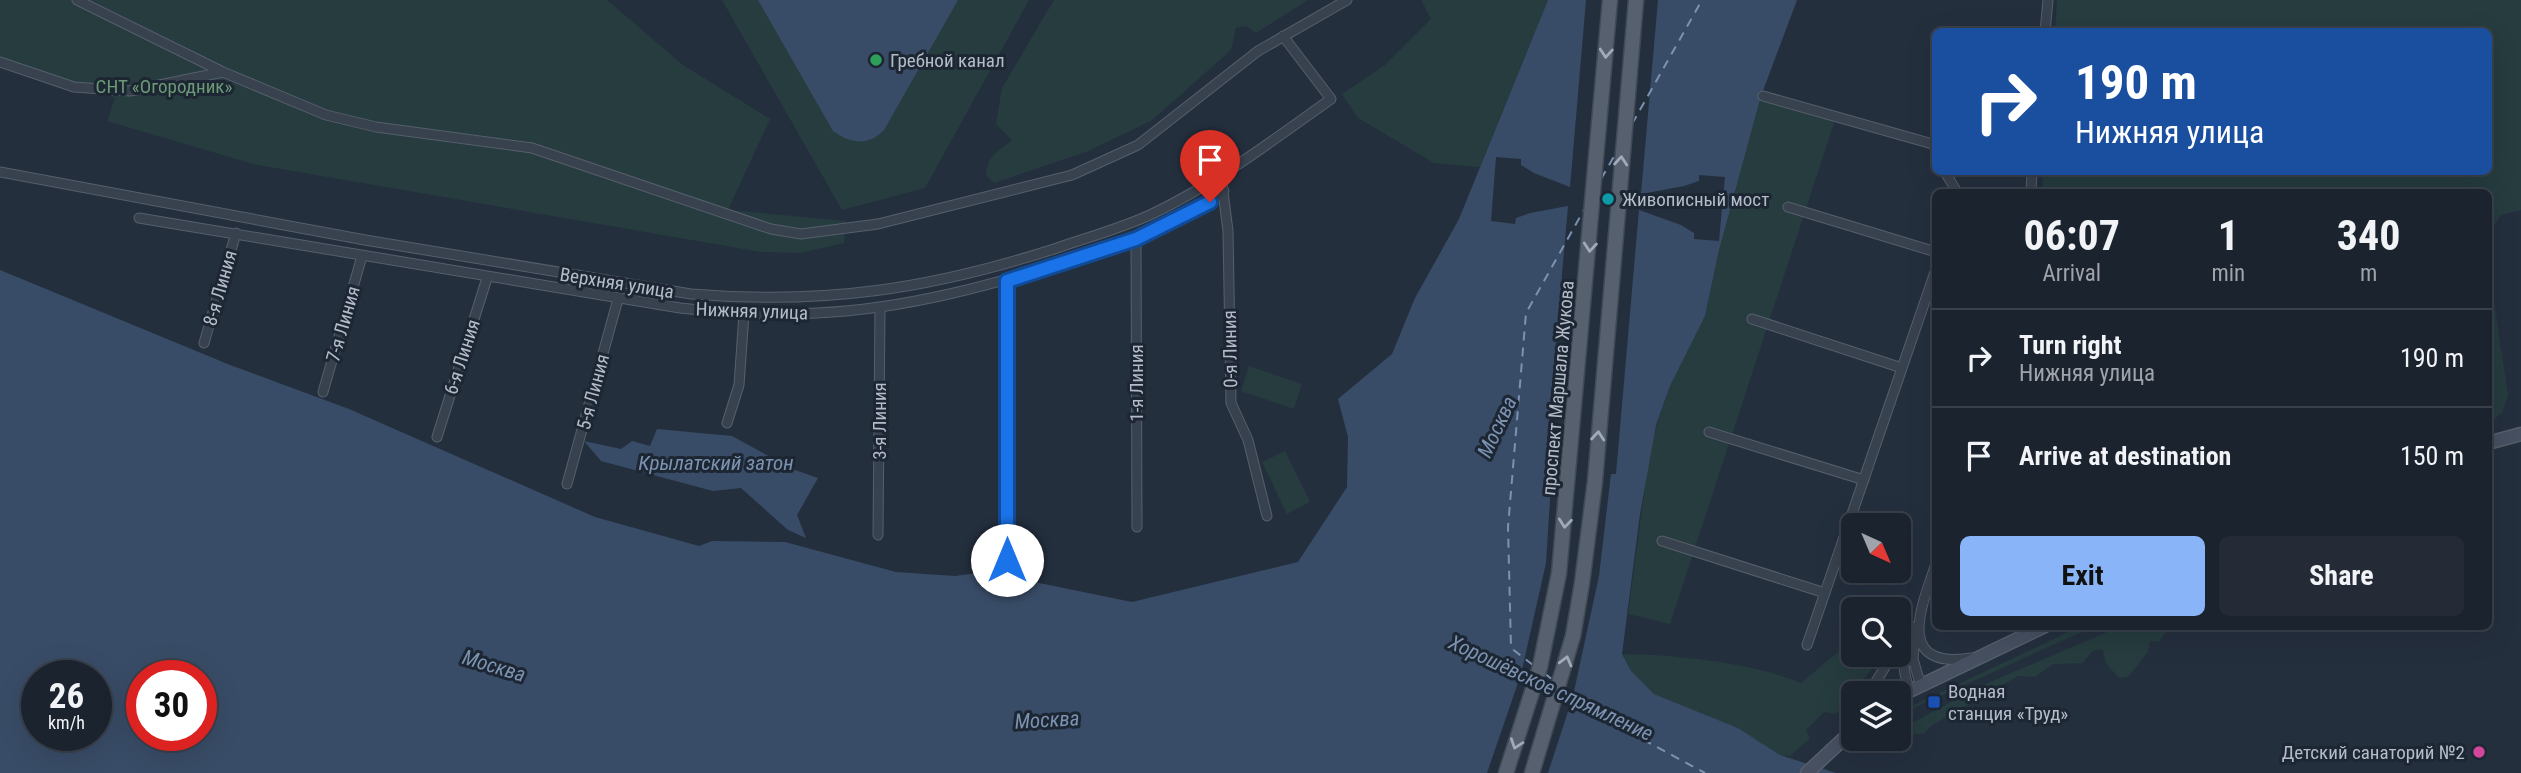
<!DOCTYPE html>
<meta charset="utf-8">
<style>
body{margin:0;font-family:"Roboto Condensed",sans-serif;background:#242b36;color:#f1f3f6;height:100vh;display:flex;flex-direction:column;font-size:26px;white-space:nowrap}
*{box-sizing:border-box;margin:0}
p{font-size:23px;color:#a0a4aa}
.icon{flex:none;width:38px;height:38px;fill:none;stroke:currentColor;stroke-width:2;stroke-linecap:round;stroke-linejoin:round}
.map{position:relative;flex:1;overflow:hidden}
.drawer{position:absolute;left:1932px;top:189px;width:560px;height:441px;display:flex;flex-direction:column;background:#1b232e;border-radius:10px;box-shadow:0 7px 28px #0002,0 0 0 2px #39404a}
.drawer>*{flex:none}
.hud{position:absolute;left:1932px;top:28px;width:560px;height:147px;border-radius:10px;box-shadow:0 7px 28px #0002,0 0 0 2px #39404a;background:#1a4fa0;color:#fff;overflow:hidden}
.needle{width:46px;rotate:136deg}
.tools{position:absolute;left:1841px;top:513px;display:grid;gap:14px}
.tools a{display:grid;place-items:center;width:70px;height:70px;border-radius:10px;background:#1b232e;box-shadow:0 7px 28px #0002,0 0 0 2px #39404a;font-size:35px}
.speed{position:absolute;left:21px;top:660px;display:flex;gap:14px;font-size:35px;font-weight:700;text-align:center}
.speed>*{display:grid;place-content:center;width:91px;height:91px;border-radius:50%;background:#1b232e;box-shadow:0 7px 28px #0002,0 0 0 2px #39404a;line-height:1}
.speed small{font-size:18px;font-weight:400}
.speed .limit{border:10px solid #d22;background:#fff;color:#111}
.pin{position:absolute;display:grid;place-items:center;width:60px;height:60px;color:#fff;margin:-72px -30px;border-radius:50% 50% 50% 0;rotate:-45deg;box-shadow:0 0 7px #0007}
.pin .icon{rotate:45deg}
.me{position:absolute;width:77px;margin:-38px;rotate:0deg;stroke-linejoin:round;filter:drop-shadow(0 0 5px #0008)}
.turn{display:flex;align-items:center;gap:24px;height:147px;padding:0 28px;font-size:32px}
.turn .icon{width:91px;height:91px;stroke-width:2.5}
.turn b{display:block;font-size:49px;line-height:60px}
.eta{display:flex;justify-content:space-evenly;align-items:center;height:119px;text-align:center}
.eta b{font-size:42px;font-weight:700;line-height:49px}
.button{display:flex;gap:14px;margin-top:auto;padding:14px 28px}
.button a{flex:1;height:80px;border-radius:10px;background:#8ab4f8;color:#111;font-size:28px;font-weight:700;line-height:80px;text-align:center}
.button a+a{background:#242b36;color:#f1f3f6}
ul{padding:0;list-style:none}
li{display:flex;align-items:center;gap:21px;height:98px;padding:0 28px;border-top:2px solid #39404a}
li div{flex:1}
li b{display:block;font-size:26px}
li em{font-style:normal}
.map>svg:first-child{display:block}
.green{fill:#263c3f}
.water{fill:#394c67;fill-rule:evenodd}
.pier{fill:#242f3e}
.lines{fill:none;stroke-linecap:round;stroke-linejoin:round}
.ferry{stroke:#7c92b1;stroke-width:2;stroke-dasharray:9 7;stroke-linecap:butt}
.street-casing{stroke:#565f6c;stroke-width:11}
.secondary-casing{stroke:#565f6c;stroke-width:15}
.primary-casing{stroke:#414a57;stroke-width:17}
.street{stroke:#38414e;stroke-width:9}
.secondary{stroke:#465061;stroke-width:12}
.primary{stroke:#56606e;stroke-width:14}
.oneway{stroke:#a1aab7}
.route-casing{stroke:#114b97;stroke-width:18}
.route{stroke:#1a73e8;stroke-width:12}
.leisure-dot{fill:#2e9e5b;stroke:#1d2633;stroke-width:2.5}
.culture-dot{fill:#0f9aa8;stroke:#1d2633;stroke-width:2.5}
.transit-dot{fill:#1a4fb4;stroke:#1d2633;stroke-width:2.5}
.hotel-dot{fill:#d1479c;stroke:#1d2633;stroke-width:2.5}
.labels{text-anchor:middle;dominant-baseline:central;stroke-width:6;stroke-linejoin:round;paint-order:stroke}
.poi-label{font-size:19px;fill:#b4bcc9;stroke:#1d2633;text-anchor:start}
.park-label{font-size:19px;fill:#6b9a76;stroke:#1d2633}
.street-label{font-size:19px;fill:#b4bcc9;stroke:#1d2633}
.water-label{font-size:21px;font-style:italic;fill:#7c92b1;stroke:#1d2633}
</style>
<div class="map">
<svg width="2521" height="773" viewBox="0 0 2521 773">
<rect width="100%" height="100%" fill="#242f3e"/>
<path class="green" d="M0,0h607l76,65 87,54 -42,91 118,11 -2,22 -44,10 -39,-1 -508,-88 -146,-43 8,-23 -115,-37z
M722,0h307l-104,188 -83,22z
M1054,0h254l-52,33 -10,-7 -10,2 -5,22 -80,71 -65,31 -92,31 -8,-8c1,-19 12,-24 26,-35l-16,-16 6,-36z
M1421,0h127l-68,167 -46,-4 -76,-45 -16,-24 43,-29 46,-46z
M2057,0h464v210l-20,5 -12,17 -1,-40h-446l1,-20h445v-140l-433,-1z
M1761,96l75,21 -166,507 -42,-10 23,-172 19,-56 35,-70 14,-66z
M2489,268l19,127 -6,18 -13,9z
M1249,366l53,18 -8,25 -53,-18z
M1285,451l25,51 -23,12 -25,-52z
M2081,626l12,1 -177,80 -17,11v-6z
M2121,626l44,1 1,5 -7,10 -9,-1 -2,11 -20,25 -8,1c-9,-8 -16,-15 -17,-28 -12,-3 -13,7 -21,13l-29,1 -18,13 -17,-1 -84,48 -11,10 -22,1 7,-10 73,-39z
M1853,639v15l30,1 -47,59 -12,-2 -18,18 4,8 -20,18 -10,-1 -42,-27 -84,-34 -23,-23 -9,-17c56,1 127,8 179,29z"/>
<path class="water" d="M758,0h200l-74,130c-15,16 -33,14 -51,1z
M1548,0h249l-36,96 -42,154 -14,66 -35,70 -14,39 -16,89 -18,140 9,17 23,23 84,34 42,27 56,18h-1836v-503l230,95 119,44 246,108 104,29 13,-5 73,1 111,30 59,4 30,-4 147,30 166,-40 49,-75 1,-50 -10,-38 54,-45 23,-56 44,-79zM37,676h59v59h-59zM142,676h59v59h-59z
M657,429l75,7 60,33 26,9 -21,37 9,23 -18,-8 -47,-42 -28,3 -112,-30 -17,-20 37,8 11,-8 18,5z"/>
<path class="pier" d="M1586,0h72l-17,194 43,-8 15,-5v-6l26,2 -6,64 -25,-2v-6l-13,-8 -42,-15 -23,264h-5l-12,102 -26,120 -25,77h-61l34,-99 25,-111 6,-95h-7l23,-262 -38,7 -14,5 -1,6 -24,-3 5,-64 25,2v6l13,8 36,14z"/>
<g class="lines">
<path class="ferry" d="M1632,124l70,-124
M1601,179l15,-26
M1533,665l-22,-17 -3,-121 18,-214 59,-105
M1544,673l9,7
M1563,687l42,32 100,54"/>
<defs>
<path id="street" d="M77,0l146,72 103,43 50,12 156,21 239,81 30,5 77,-10 194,-49 66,-30 120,-94 89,-51
M2045,32l3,-32
M0,62l74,25 56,4 93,-19
M1763,96l173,49
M0,172l365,68 326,54c133,11 240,-5 366,-46 32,-11 65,-20 95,-34 65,-31 121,-74 179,-115l-48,-63
M1945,172l12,20
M1221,176l7,55 3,172 17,37 19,76
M2031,192l1,-20
M1788,207l148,45
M139,218l541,90c46,5 91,8 137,5 90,-4 179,-29 264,-56 49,-16 103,-33 143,-66
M1136,239l1,288
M1007,281v279
M1752,319l150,49
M204,343l32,-110
M323,392l39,-136
M727,423l12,-38 5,-71
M1709,432l155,48
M437,437l50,-159
M567,484l51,-185
M878,535l2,-228
M1662,541l163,52
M1936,564c-15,43 -42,106 36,94
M1916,627l-3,32 7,24
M1807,645l129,-376
M1909,689c-8,-24 -7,-40 2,-63
M1869,693l24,-39"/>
<path id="secondary" d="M2488,443l33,-9
M1899,696l146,-70
M1807,773l46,-43"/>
<path id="primary" d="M1506,773l34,-106 19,-94 51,-573
M1532,773l41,-137 9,-53 13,-102 41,-481"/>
</defs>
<use href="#street" class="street-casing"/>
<use href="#secondary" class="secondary-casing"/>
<use href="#primary" class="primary-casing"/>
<use href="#street" class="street"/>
<use href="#secondary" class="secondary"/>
<use href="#primary" class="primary"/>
</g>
<defs><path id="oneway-chevron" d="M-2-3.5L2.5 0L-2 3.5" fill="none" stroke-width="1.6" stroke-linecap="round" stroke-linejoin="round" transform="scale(1.75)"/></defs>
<g class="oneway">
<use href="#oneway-chevron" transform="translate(1606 53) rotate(94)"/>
<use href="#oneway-chevron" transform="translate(1621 161) rotate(-85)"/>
<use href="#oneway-chevron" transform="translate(1590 247) rotate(95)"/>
<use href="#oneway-chevron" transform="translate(1598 436) rotate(-85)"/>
<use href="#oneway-chevron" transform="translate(1565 523) rotate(96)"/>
<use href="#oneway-chevron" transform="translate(1566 661) rotate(-75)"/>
<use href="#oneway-chevron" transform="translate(1516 744) rotate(109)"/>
</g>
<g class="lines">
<defs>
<path id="route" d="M1007,560v-279l129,-42 74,-37"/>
</defs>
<use href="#route" class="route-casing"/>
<use href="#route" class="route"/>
</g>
<circle class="leisure-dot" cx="876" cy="60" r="7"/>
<circle class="culture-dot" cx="1608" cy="199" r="7"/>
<rect class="transit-dot" x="1927" y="695" width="14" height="14" rx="3.5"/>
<circle class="hotel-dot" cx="2479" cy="752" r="7"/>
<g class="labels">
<g class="poi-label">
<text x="890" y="60">Гребной канал</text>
<text x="1622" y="199">Живописный мост</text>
<text x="1948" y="691">Водная<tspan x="1948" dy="22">станция «Труд»</tspan></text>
<text x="2465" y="752" text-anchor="end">Детский санаторий №2</text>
</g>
<g class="park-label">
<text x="164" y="86">СНТ «Огородник»</text>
</g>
<g class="street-label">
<text transform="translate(617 283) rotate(9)">Верхняя улица</text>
<text transform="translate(220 288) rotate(-74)">8-я Линия</text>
<text transform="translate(752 311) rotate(2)">Нижняя улица</text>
<text transform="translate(343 324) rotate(-74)">7-я Линия</text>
<text transform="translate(1230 349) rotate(-91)">0-я Линия</text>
<text transform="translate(462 357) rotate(-72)">6-я Линия</text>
<text transform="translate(1136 383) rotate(-90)">1-я Линия</text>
<text transform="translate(1558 388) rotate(-85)">проспект Маршала Жукова</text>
<text transform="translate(593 392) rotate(-75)">5-я Линия</text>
<text transform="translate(879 421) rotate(-90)">3-я Линия</text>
</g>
<g class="water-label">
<text transform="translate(1497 427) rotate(-65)">Москва</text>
<text x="716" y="463">Крылатский затон</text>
<text transform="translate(494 666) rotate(17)">Москва</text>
<text transform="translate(1551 688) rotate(25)">Хорошёвское спрямление</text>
<text transform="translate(1047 720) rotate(-3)">Москва</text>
</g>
</g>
</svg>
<div class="tools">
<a><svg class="needle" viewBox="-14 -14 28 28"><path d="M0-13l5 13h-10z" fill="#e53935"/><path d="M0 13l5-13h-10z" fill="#a0a4aa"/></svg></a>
<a><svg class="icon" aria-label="search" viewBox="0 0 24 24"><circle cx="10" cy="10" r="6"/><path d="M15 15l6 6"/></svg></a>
<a><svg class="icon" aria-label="layers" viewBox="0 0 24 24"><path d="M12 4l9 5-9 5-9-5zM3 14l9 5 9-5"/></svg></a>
</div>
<div class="speed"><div>26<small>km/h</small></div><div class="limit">30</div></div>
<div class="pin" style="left:1210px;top:202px;background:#d93025"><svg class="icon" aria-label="arrive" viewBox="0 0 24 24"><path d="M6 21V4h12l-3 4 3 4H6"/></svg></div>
<svg class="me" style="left:1007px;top:560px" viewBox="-20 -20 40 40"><circle r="19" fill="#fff"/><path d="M0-13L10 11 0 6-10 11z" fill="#1a73e8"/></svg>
<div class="hud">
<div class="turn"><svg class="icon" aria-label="right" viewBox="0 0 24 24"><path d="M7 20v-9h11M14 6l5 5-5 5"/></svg><div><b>190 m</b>Нижняя улица</div></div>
</div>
<section class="drawer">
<div class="eta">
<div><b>06:07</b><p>Arrival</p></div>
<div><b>1</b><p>min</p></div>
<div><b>340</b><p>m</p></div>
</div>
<ul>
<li><svg class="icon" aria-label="right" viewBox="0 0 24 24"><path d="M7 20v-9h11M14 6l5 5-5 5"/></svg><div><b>Turn right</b><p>Нижняя улица</p></div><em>190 m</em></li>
<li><svg class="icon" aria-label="arrive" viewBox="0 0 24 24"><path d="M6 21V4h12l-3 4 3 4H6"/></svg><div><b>Arrive at destination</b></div><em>150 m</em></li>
</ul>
<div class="button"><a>Exit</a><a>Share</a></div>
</section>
</div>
